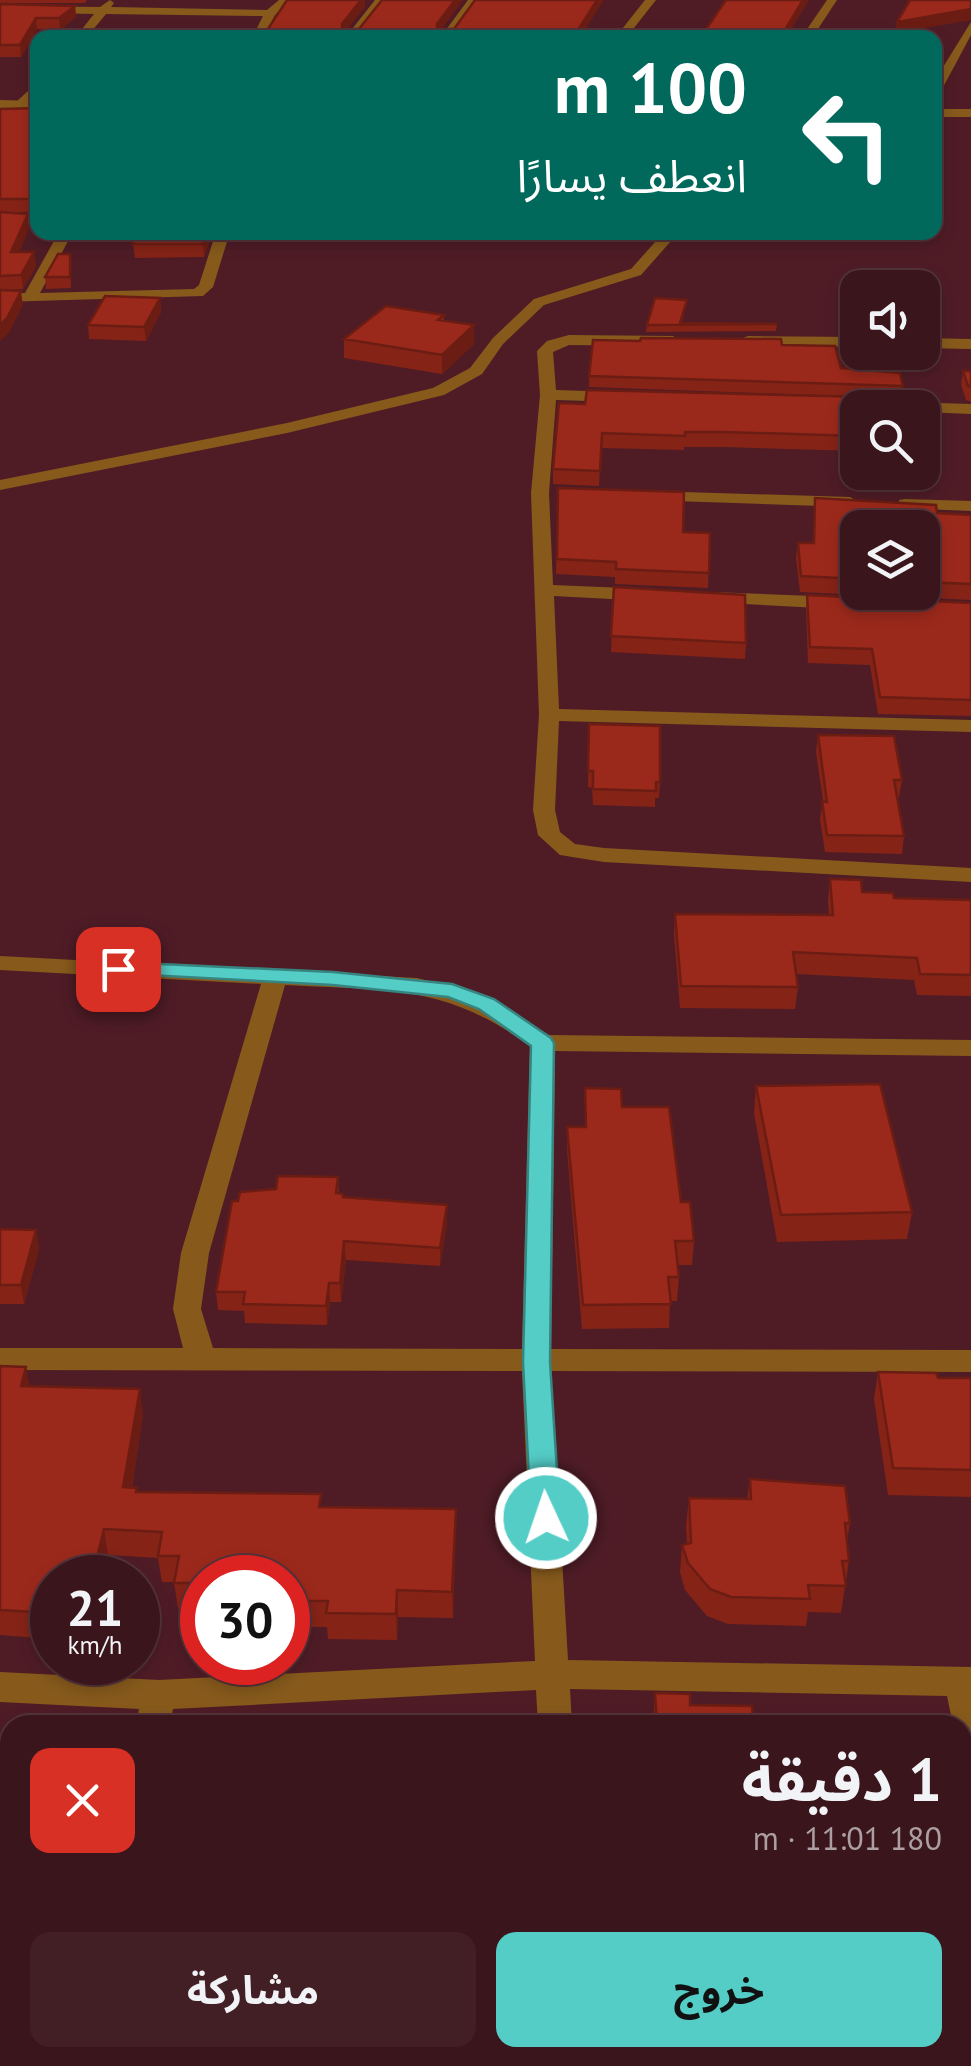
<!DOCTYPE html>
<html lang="ar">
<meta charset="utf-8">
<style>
body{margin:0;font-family:"PT Sans","Noto Sans Arabic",sans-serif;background:#421e25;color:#f1f3f6;direction:rtl;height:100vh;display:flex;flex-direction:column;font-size:38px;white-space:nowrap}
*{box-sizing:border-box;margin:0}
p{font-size:32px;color:#ac9fa3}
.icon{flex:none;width:55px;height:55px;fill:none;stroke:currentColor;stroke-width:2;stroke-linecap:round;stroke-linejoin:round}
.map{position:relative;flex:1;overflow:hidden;direction:ltr}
.details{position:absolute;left:0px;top:1715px;width:972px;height:352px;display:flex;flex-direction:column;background:#3b151c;border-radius:30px 30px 0 0;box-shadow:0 5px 15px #0003,0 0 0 2px #54343b;direction:rtl}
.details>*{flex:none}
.hud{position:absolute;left:30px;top:30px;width:912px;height:210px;border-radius:20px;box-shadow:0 5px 15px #0003,0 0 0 2px #54343b;direction:rtl;background:#00695c;color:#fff;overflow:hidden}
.controls{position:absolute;left:840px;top:270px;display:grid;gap:20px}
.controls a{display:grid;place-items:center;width:100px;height:100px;border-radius:20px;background:#3b151c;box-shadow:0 5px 15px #0003,0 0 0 2px #54343b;font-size:50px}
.speed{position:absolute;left:30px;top:1555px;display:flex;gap:20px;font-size:50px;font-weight:700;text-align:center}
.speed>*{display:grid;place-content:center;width:130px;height:130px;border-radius:50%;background:#3b151c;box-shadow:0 5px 15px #0003,0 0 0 2px #54343b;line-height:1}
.speed small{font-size:25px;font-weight:400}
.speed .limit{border:15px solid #d22;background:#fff;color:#111}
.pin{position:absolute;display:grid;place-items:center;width:85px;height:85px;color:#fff;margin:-42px;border-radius:20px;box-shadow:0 5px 15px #0006}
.me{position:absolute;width:110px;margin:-55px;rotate:357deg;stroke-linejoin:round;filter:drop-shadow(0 0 8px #0008)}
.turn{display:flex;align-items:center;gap:35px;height:210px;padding:0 30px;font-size:45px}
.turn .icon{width:130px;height:130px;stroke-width:2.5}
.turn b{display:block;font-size:70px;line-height:85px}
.round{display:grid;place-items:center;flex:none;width:105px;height:105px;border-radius:20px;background:#421e25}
.summary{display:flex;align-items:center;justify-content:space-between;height:170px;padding:0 30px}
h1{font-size:60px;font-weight:700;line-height:75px}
.primary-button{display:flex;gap:20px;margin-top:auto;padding:20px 30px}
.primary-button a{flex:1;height:115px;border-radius:20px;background:#54cdc7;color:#111;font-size:40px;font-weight:700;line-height:115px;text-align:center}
.primary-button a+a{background:#421e25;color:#f1f3f6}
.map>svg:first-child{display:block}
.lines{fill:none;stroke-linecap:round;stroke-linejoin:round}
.minor{fill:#875a1c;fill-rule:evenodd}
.tertiary{fill:#875a1c;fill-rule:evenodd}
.wall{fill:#852317;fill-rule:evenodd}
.shaded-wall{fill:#6c1d13}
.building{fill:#9b291b;stroke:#6c1d13;stroke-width:2.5}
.route{fill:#54cdc7;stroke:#378581;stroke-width:2.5}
</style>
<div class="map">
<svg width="971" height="2066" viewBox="0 0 971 2066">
<rect width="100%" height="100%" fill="#4f1c26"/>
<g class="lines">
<path class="minor" d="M110,0l4,3 -3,4 156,3 12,-10h11l-15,15 -12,23h-11l11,-22 -157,-2 -20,24h-11l19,-24 -94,-2v-6l100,1z
M375,0h11l-30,38h-11z
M468,0h10l-27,38h-11z
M645,0h11l-30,38h-11z
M827,0h10l-25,38h-11z
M971,22v13l-30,56 -6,4v-15z
M38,82v11l-14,15h-8v-6z
M0,215l38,1v8l-38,-1z
M59,232h14l-33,61 154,-4 5,-4 17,-53h14l-17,55 -10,9 -203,6v-8l25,-1z
M664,232h15l-38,43 -97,30 -41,39 -21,30 -38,21 -157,38 -287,57v-10l287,-57 146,-35 37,-20 23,-30 41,-39 97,-30z
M569,335l104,1 8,5 -8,5 -104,-1 -16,7 3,38 62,2 8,5 -8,5 -62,-2 -7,93 4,92 95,4 9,6 -9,6 -94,-5 5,113 412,11v12l-412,-11 -4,89 5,22 15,12 29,4 367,20v14l-367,-20 -44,-7 -22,-20 -5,-25 6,-95 -8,-222 9,-98 -3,-44 10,-10z
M748,336l110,1v10l-115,-3v-6z
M922,338l49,1v10l-49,-1z
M873,401l98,3v10l-49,-2v-4h-56z
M650,491l200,6 9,5 -9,5 -206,-7 -3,-4z
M905,499l66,2v10l-72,-3v-8z
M713,592l125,5 9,6 -9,6 -132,-7 -2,-4z
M0,956l417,22 60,16 72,41 422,5v16l-416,-5 -4,298 420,1v22l-420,-1 17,289 403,7v79l-9,-3v-18h-9l-6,-29 -377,-7 2,36h-34l-2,-35 -363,19 -3,16h-34l3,-16 -139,-7v-30l159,8 376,-19 -13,-290 -522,-1v-22h183l-10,-39 8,-56 80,-269 -261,-14zM285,985c103,6 158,-2 245,61l-8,303 -309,-1 -12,-39 8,-56z
M70,2058h40l-2,8h-40z
M538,2058h39l1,8h-40z"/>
<path class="tertiary" d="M0,100l38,1v8l-38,-1z
M935,109h36v8h-36z"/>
</g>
<path class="wall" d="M0,0h87l-2,3h-85z
M0,4l75,2 1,11 -16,13 -23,-1 -16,28h-21z
M38,108l-2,104h-36v-103z
M0,212l29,16 -10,24 17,14 -13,23 -23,1z
M213,232l-9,25 -69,1 -2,-14z
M70,254l1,34 -25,1 -1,-12z
M160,298l1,14 -15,29 -57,-2 -1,-14z
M687,300l-5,23 95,1 -1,7 -130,1 1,-7z
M444,315v6l30,23 -32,30 -98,-16v-19z
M782,345l59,23 62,18 -2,12 -43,10v43l-135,-4h-39v3l-83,-2 -2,38 -46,-2v-15l32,-65 289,-7 -285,-10v-11z
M963,371h8v31l-5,-2 -5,-15z
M558,488l125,44 27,1 -2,55 -93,-4v-7l-59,-3z
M815,498l122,15 34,2v85l-171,-8 -4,-34 2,-15h15zM858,528h64v64h-64z
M614,587l132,56 -1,16 -134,-7z
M807,595l164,8v113l-93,-2 -8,-49 -62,-2 -2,-52z
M589,724l71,58 -1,16h-4v9l-62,-2 -1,-17 -4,-1z
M818,735l84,45 -3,17h-2l7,39 -2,18 -77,-2 -5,-33 3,-18 -7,-49z
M830,879l32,13 32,6 77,2v96l-54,-1 -3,-15 -118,-6 2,13 -3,22 -115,-1 -6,-73 1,-21 154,1 -1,-15z
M756,1086l156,126 -5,27 -130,3 -23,-129z
M585,1088l37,19 59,95 13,39 -2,24h-15l2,12 -2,24h-7l-1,27 -87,1 -15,-179v-23h18z
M338,1177l1,16 4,4 104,8v18l-7,43 -94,-6 -5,42h-11l-3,23 -82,-2 -1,-12 -26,-1 -2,-18 22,-91 38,-12z
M0,1229l36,1 3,19 -15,55h-24z
M0,1366l30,20 113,29 -11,73 6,4 184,15 134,2 -3,109 -55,-1 -1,23 -69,-1 -1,-12h-39v-49h-86v31h-24l-4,-27h-12l-4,-24 -50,-3 -5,23h-51v61l-52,-4z
M878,1372l60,6h33v119l-83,-2 -14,-96z
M750,1479l100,44 -3,18 2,20 -8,52 -33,-1 -2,14 -78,-2 -21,-8 -22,-26 -5,-18 2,-27 5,-1 -1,-18 3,-28 58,1z
M655,1693l35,12 63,13 -100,4z"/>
<path class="shaded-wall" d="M361,0h4v7l-23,29v-12z
M455,0h8l-26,36v-12z
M597,0h7l-24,38 -4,-5z
M803,0h6l-23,38h-4v-3z
M75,6l1,11 -16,13 -1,-12z
M971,9v11l-76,13 2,-11z
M36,18l1,11 -16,28 -1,-12z
M38,192v17l-2,3 -2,-13z
M28,214l1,14 -16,38 -2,-14z
M207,232h6l-9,25 -1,-13z
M34,252l2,14 -13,23 -2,-14z
M21,291l2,14 -14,28 -9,8v-16z
M160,298l1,14 -15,29 -2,-14z
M474,325v19l-32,30v-19z
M447,1205v18l-7,43v-18z
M36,1230l3,19 -15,55 -3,-19z
M344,1241l2,19 -5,42 -1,-19z
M329,1283l1,19 -3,23 -1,-19z
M26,1367l5,26 -10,-7z
M140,1389l3,26 -15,99 -5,-27z
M456,1509v27l-3,82 -1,-26z
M104,1529l4,26 -5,23h-11z
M397,1590l1,27 -1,23 -1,-26z"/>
<path class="building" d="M287,0h74l-19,24v5h17l23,-29h73l-18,24v5h17l21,-29h122l-21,33 9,1 -3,4h-320z
M726,0h77l-21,35 -8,-1 -3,4h-71z
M910,0h61v9l-74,13z
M0,4l75,2 -16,12h-23l-16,27h-20z
M38,108v84l-4,7h-34v-90z
M0,212l28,2 -17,38h23l-13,23 -21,1z
M137,232h70l-4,12h-70z
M58,254h12v23h-25z
M0,290l21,1 -14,27 -7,7z
M105,296l55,2 -16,29 -56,-2z
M655,298l32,2 -7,23 97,1 -130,1z
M386,306l58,9 -6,5 36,5 -32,30 -98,-16z
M641,338l140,1 1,6 53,1 6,22 59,5 3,13 -314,-10 4,-36 47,1z
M963,371h8v16l-3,-1z
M587,390l319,8 2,10h-50v28l-133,-4h-40v4l-83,-3 -2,38 -47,-2 6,-66 26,1z
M558,488l126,4 -1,40 27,1 -1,40 -93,-4v-7l-59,-3z
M815,498l121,7 1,8 34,2v69l-49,-2v-54h-64v51l-57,-3 -3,-33h16z
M614,587l131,8 1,48 -135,-7z
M807,595l164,8v97l-91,-3 -8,-48 -62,-2z
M589,724l71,2v56h-4v9l-63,-2v-18h-5z
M818,735l76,1 8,44h-8l10,56 -77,-1 -5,-34 5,1z
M830,879l31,1 1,12 31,1 1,5 77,2v75l-51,-1 -3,-16 -124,-6 5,35 -117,-1 -6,-72 158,1z
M880,1084l32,128 -131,3 -25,-129z
M585,1088l36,1 1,18h47l12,95h9l4,39h-19l4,36h-11l3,27 -88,1 -16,-178h19z
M278,1176l60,1 -2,16 7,1v3l104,8 -7,43 -96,-7 -4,42h-11l-3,23 -83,-2 2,-12h-29l16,-91h6l2,-9 36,-3z
M0,1229l36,1 -15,55h-21z
M0,1366l26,1 -5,19 119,3 -17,98 14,1 -1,4 185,2 -2,13 137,2 -4,83 -55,-2 -1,24 -70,-1 2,-12h-40v-23h-86v5h-28l5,-27h-21l4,-24 -58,-3 -12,49h-40v35l-52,-3z
M878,1372l58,1 2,5h33v92l-78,-2z
M750,1479l95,7 5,37h-5l4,38h-7l4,25 -38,-1 2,14 -79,-2 -21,-8 -22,-26 -6,-18 9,-2 -2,-45 62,1z
M655,1693l35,1v11l62,1 1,12 91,3v4h-230v-3l43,1z
M282,2058h150v3h8l-1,5h-158z
M724,2058h235l1,8h-273v-2l37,1z"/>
<path class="route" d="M118,962l215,10 119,12 42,15 57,39 3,5 -4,319 10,156 -4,8 -10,4 -11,-4 -4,-8 -8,-156 8,-316 -52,-37 -31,-12 -115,-12 -223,-12 -3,-4 3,-5z"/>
</svg>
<div class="controls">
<a><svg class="icon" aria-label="sound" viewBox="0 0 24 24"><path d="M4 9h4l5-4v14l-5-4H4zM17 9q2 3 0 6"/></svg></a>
<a><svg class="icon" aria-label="search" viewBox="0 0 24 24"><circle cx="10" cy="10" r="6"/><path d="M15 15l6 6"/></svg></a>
<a><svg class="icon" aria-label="layers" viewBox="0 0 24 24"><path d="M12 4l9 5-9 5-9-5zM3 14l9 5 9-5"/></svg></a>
</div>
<div class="speed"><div>21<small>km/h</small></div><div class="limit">30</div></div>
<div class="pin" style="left:118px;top:969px;background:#d93025"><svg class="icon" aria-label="arrive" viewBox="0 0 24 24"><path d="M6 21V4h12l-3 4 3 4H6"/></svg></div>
<svg class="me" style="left:546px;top:1518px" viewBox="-20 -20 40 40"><circle r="17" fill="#54cdc7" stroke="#fff" stroke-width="3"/><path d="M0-11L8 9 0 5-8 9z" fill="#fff"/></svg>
<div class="hud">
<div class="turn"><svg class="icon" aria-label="left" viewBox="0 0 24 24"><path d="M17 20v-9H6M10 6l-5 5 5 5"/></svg><div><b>100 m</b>انعطف يسارًا</div></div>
</div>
<section class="details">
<div class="summary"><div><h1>1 دقيقة</h1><p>180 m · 11:01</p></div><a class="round" style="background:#d93025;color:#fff"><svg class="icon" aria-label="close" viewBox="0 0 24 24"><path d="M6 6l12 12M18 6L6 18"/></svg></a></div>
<div class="primary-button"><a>خروج</a><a>مشاركة</a></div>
</section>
</div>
